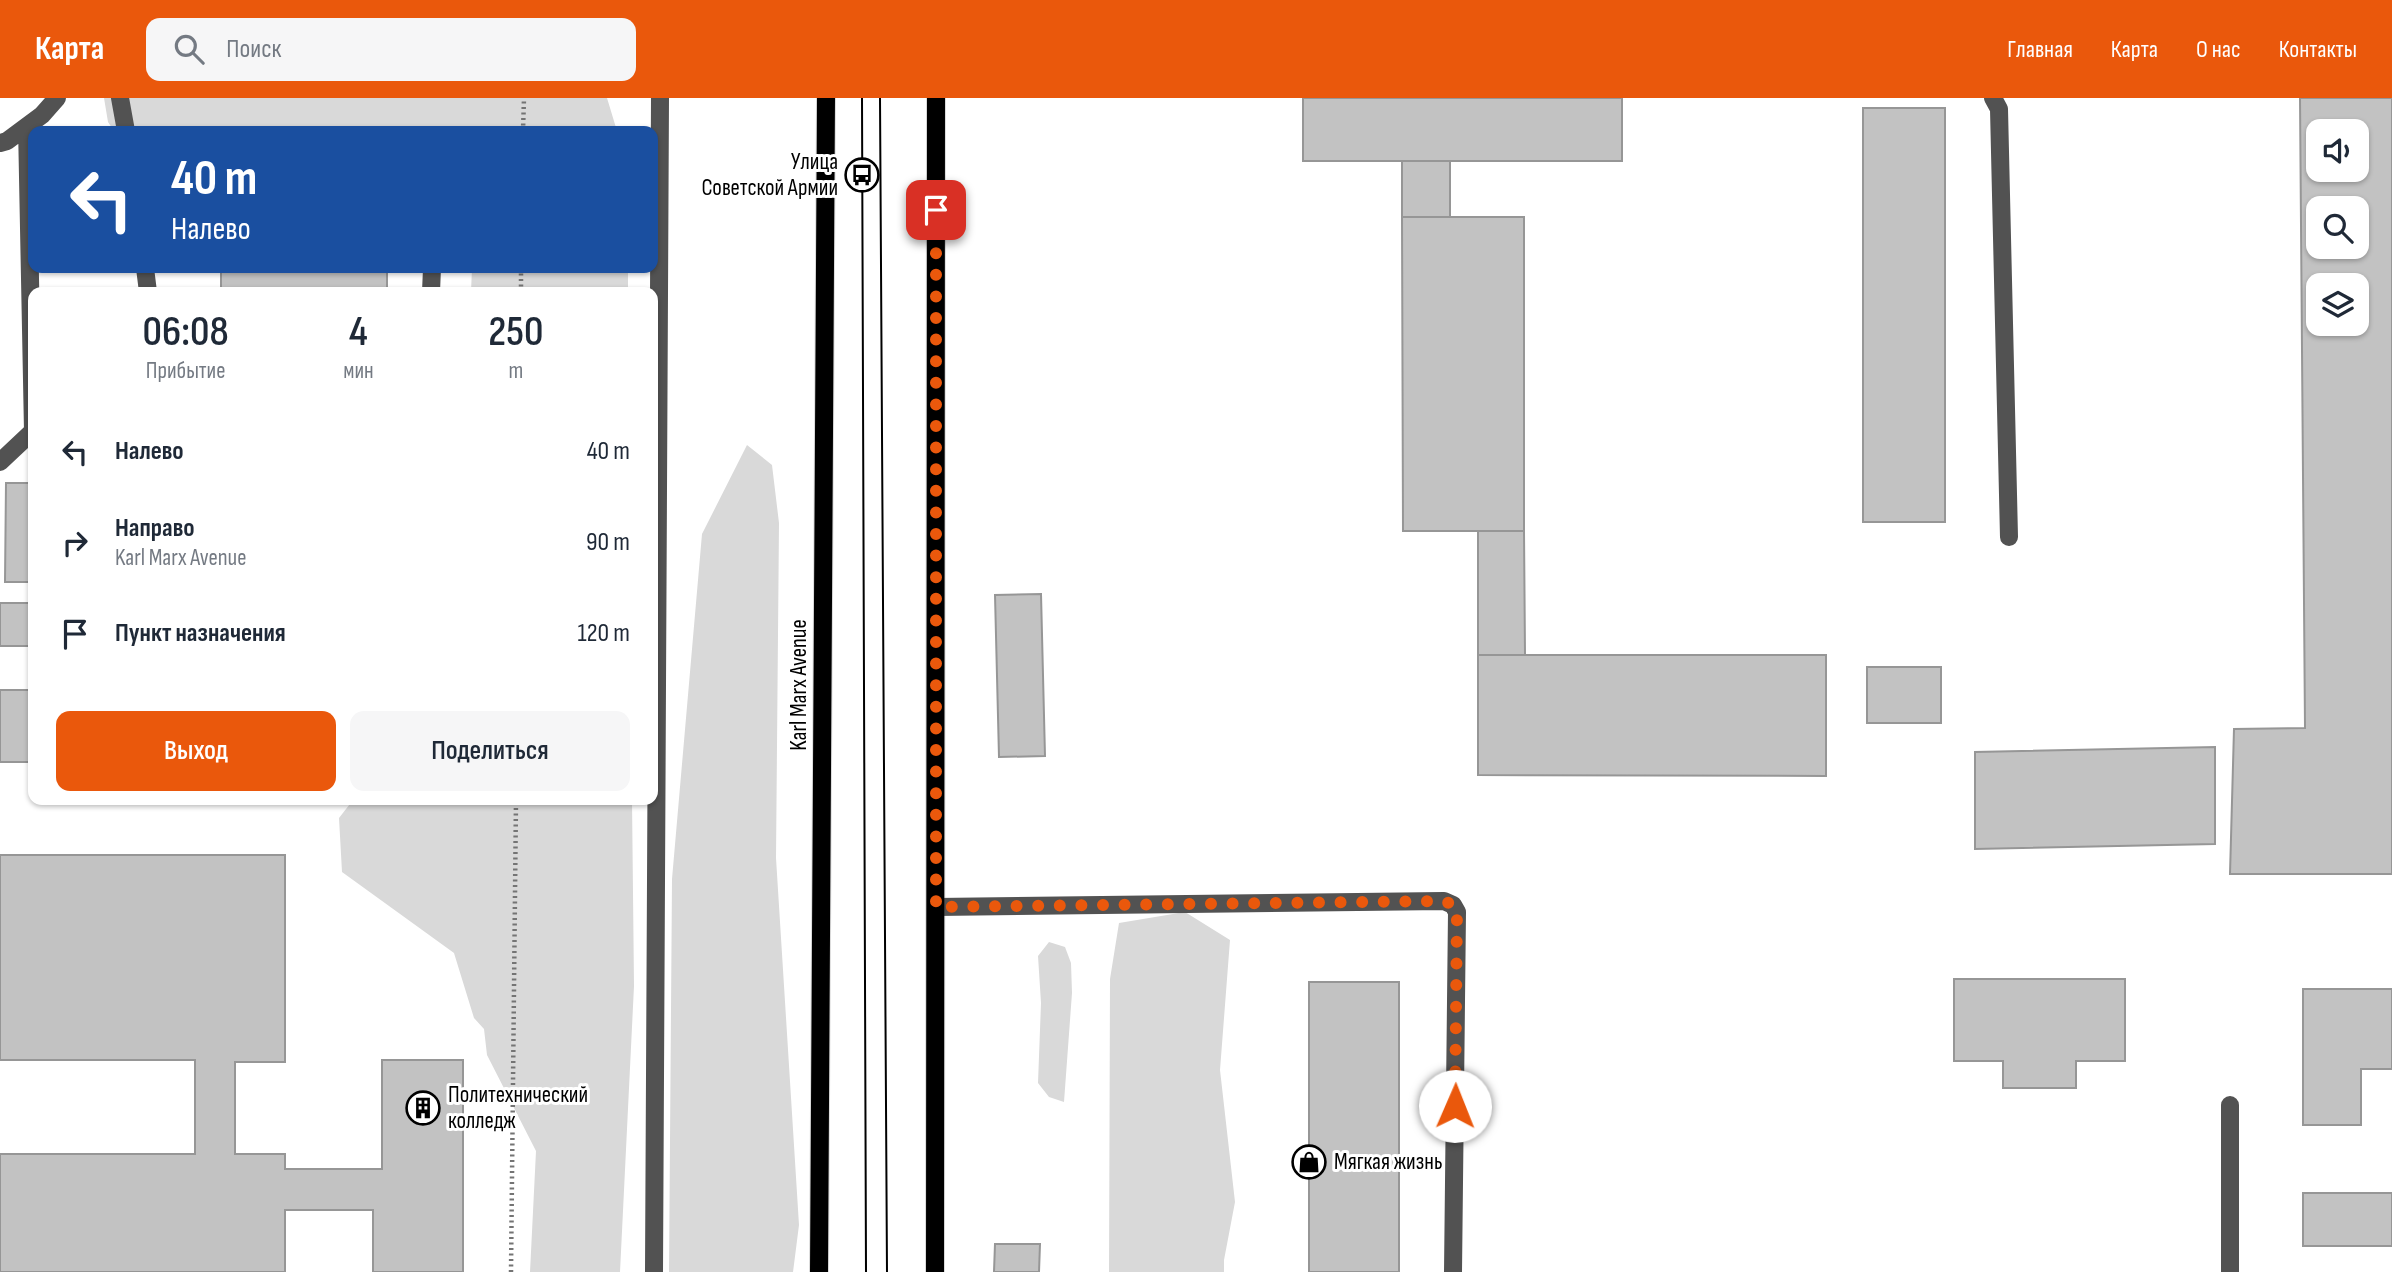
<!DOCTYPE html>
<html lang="ru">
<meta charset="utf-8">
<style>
body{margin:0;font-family:"Sofia Sans Condensed",sans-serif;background:#f6f6f7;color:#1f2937;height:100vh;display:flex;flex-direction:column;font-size:26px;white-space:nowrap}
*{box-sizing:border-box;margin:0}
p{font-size:23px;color:#747a83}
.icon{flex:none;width:38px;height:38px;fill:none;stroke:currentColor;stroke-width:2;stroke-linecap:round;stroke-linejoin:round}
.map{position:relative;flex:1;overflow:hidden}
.panel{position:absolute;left:28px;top:189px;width:630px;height:518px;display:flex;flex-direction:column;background:#fff;border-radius:14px;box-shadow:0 2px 5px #0004}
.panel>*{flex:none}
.banner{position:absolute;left:28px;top:28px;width:630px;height:147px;border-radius:14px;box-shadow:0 2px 5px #0004;background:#1a4fa0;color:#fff;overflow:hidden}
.buttons{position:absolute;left:2306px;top:21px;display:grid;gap:14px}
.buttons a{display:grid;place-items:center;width:63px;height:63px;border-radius:14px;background:#fff;box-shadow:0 2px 5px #0004;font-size:35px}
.pin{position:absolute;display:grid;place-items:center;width:60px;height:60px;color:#fff;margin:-30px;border-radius:14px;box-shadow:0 4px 10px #0006}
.me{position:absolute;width:77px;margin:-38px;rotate:1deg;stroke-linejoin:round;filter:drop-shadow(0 0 5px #0008)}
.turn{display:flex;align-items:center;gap:24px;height:147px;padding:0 28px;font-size:32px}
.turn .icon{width:91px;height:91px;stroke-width:2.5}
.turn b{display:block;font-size:49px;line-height:60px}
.eta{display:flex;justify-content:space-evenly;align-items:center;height:119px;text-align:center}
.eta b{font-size:42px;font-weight:600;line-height:49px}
.action{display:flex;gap:14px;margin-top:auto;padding:14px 28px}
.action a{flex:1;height:80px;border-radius:14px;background:#ea580c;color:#fff;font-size:28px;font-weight:600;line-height:80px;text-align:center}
.action a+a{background:#f6f6f7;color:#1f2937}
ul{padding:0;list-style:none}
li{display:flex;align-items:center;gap:21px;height:91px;padding:0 28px}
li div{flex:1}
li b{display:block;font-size:26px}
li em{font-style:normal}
header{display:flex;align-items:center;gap:42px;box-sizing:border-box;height:98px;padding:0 35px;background:#ea580c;color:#fff}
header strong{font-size:33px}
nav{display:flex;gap:38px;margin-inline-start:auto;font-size:24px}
.search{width:490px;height:63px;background:#f6f6f7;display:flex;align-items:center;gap:18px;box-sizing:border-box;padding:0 24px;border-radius:14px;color:#747a83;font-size:26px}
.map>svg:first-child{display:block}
.green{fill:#d9d9d9}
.building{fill:#c2c2c2;stroke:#969696;stroke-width:2;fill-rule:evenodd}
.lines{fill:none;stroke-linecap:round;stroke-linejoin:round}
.major-casing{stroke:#dbdbdb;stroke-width:20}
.path{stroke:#747474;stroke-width:4.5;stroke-dasharray:2 3.5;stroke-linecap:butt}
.minor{stroke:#525252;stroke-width:18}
.major{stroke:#000;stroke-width:18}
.tram{stroke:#000;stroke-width:2}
.route{stroke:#ea580c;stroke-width:12;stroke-dasharray:0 21.6}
.labels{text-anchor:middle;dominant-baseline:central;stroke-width:6;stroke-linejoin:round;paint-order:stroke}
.poi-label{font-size:23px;fill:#000;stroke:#fff;text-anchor:start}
.street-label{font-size:23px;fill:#000;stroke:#fff}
</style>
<header>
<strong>Карта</strong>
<div class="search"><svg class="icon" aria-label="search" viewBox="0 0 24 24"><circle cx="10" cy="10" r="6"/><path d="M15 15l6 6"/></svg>Поиск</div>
<nav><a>Главная</a><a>Карта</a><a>О нас</a><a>Контакты</a></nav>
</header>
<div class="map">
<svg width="2392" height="1174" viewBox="0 0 2392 1174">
<rect width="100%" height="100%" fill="#fff"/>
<path class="green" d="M104,0h503l10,33h-503l-6,-9z
M472,170h156v24h-157z
M747,347l25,20 7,58 -3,335 23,367 -6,47h-124l3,-393 30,-345z
M353,702h279l2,186 -14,286h-90l6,-121 -49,-96 -3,-26 -10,-11 -20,-65 -112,-81 -3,-54z
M1185,814l45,28 -10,130 15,132 -11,58v12h-115l1,-293 9,-56z
M1049,844l16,5 6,16 1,30 -8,109 -15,-5 -11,-14 3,-80 -3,-47z"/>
<path class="building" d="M1303,0h319v63h-319z
M2300,0h92v776h-162l4,-145 71,-1zM2319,33h38v39h-38zM2319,110h38v39h-38zM2319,187h38v39h-38z
M1863,10h82v414h-82z
M1402,63h48v56h-48z
M1402,119h122v314h-121z
M163,170h224v24h-166v-22h-58z
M6,385h27v99h-28z
M1478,433h46l1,124h-47z
M1041,496l4,162 -46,1 -4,-162z
M0,505h33v43h-33z
M1478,557h348v121l-348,-1z
M1867,569h74v56h-74z
M0,592h33v72h-33z
M2215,649v97l-240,5v-97z
M0,757h285v207h-50v92h50v15h97v-109h81v212h-90v-62h-88v62h-285v-118h195v-94h-195z
M1954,881h171v82h-49v27h-73v-27h-49z
M1309,884h90v290h-90z
M2303,891h89v80h-31v56h-58z
M2303,1095h89v53h-89z
M995,1146h45l-1,28h-45z"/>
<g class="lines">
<defs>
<path id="major" d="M819,1174l7,-1174
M935,1174l1,-1174"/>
</defs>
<use href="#major" class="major-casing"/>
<path class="path" d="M523,33l1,-33
M521,194v-24
M511,1174l5,-472"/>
<path class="minor" d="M120,0l6,33
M1993,0l6,11 10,428
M0,45l7,-2 35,-26 15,-17
M145,170l3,24
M431,194l1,-24
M0,364l33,-31 -6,-305
M936,809l508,-6 9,4 4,7 -4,360
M2230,1007v167
M654,1174l6,-1174"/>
<use href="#major" class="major"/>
<path class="tram" d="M862,0l4,1174
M880,0l7,1174"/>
</g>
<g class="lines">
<path class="route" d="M936,112v697l508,-6 9,4 4,7 -2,194"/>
</g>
<defs>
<symbol id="bus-ring" viewBox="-11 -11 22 22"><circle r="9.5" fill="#fff" stroke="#000" stroke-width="1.5"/><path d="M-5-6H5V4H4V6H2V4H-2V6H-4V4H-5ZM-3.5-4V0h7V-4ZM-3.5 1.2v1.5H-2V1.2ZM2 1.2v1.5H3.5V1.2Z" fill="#000"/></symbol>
<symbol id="building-ring" viewBox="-11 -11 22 22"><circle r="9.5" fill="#fff" stroke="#000" stroke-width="1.5"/><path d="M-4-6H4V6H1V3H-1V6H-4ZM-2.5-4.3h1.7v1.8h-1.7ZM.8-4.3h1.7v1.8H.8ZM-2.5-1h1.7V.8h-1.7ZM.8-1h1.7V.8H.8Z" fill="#000"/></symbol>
<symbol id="shop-ring" viewBox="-11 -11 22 22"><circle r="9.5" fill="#fff" stroke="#000" stroke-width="1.5"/><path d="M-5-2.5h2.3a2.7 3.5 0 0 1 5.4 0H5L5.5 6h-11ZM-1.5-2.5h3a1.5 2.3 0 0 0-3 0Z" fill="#000"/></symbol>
</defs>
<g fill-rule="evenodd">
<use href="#bus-ring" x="843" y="58" width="38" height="38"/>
<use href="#building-ring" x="404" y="991" width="38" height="38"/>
<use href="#shop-ring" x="1290" y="1045" width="38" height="38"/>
</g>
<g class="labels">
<g class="poi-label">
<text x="838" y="64" text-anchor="end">Улица<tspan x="838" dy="26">Советской Армии</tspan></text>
<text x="448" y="997">Политехнический<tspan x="448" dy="26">колледж</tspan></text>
<text x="1334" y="1064">Мягкая жизнь</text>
</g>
<g class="street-label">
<text transform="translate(799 587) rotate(-90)">Karl Marx Avenue</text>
</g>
</g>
</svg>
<div class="buttons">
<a><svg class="icon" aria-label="sound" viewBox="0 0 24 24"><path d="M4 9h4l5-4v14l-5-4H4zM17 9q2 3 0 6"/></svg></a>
<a><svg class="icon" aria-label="search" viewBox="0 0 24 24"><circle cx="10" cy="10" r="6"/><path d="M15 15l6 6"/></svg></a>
<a><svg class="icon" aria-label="layers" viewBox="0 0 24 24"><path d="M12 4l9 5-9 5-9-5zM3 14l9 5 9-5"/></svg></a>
</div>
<div class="pin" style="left:936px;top:112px;background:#d93025"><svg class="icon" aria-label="arrive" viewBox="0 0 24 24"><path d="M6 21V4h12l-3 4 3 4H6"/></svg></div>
<svg class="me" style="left:1455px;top:1008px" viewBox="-20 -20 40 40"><circle r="19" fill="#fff"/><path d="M0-13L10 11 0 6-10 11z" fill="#ea580c"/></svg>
<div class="banner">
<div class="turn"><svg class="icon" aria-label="left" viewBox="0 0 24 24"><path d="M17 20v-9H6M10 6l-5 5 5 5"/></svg><div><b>40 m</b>Налево</div></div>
</div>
<section class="panel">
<div class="eta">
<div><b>06:08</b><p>Прибытие</p></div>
<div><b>4</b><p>мин</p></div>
<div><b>250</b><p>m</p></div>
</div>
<ul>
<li><svg class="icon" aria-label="left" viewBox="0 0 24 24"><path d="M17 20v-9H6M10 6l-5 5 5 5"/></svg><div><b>Налево</b></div><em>40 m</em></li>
<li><svg class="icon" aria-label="right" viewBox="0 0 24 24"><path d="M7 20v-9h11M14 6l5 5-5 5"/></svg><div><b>Направо</b><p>Karl Marx Avenue</p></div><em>90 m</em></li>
<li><svg class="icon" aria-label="arrive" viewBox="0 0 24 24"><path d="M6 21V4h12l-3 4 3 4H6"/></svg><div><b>Пункт назначения</b></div><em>120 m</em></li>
</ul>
<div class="action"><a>Выход</a><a>Поделиться</a></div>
</section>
</div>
